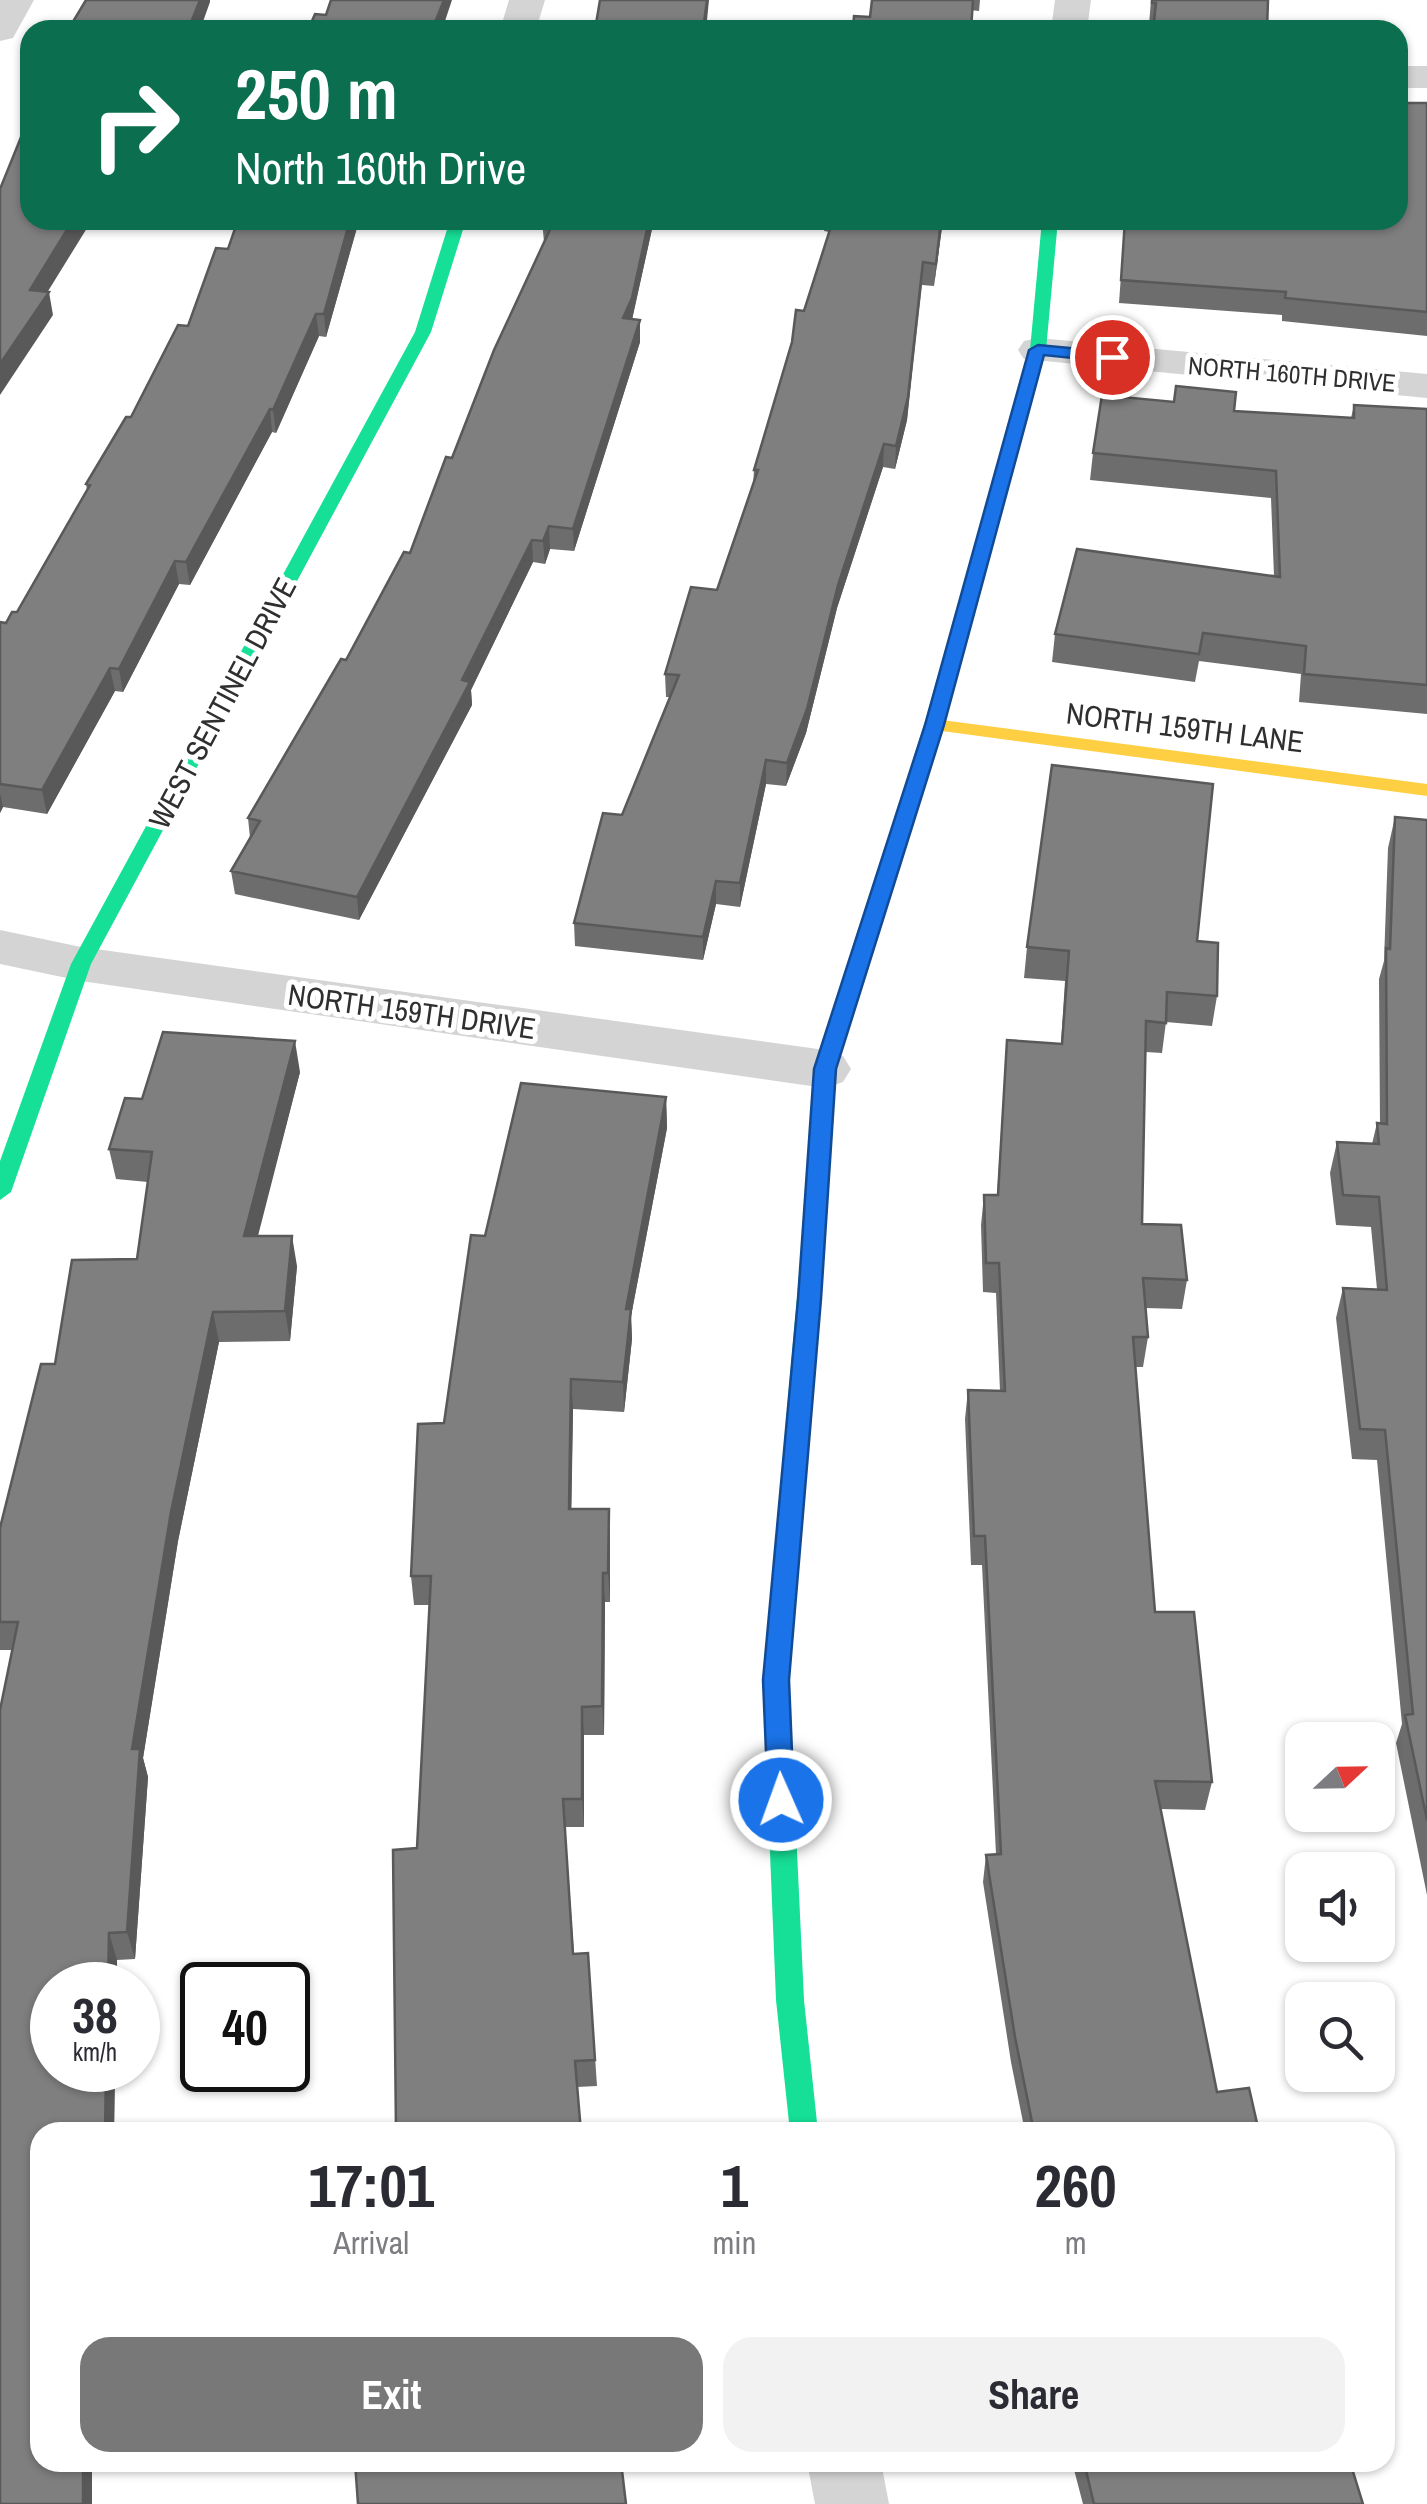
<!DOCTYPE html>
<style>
body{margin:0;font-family:"Archivo Narrow",sans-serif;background:#f2f2f3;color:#2b2b33;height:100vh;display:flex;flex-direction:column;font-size:38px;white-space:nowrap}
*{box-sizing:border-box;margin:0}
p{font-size:32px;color:#7c7c81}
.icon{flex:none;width:55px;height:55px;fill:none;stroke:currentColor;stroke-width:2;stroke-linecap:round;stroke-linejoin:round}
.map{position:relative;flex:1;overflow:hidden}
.side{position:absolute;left:30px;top:2122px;width:1365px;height:350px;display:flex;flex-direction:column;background:#fff;border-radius:30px;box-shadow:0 2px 8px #0004}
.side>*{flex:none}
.hud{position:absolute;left:20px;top:20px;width:1388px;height:210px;border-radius:30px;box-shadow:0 2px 8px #0004;background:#0b6e4f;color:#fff;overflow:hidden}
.needle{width:65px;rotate:68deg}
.fabs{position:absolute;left:1285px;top:1722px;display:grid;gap:20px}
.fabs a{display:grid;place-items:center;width:110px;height:110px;border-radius:20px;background:#fff;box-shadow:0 2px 8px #0004;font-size:50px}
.speed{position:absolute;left:30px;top:1962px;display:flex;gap:20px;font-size:50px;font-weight:700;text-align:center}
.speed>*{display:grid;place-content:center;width:130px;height:130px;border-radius:50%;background:#fff;box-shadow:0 2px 8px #0004;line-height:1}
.speed small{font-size:25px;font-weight:400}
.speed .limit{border:5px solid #111;border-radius:15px;background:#fff;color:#111}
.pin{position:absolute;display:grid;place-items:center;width:85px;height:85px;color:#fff;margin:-42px;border:5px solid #fff;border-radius:50%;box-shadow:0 2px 10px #0007}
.me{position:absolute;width:110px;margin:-55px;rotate:358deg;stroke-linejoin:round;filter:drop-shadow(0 0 8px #0008)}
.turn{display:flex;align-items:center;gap:35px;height:210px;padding:0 50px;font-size:45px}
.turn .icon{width:130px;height:130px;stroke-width:2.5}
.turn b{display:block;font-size:70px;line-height:85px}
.eta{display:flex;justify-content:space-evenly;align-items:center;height:170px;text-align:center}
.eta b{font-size:60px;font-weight:700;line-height:70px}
.primary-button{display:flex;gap:20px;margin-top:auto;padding:20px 50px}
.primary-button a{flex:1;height:115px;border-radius:30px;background:#787878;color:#fff;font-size:40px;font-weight:700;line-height:115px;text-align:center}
.primary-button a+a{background:#f2f2f3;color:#2b2b33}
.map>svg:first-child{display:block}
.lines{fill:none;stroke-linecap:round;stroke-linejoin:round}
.street{fill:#d4d4d4;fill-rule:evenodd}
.fast{fill:#16e098;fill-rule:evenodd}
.slow{fill:#ffcf43;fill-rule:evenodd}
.wall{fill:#6d6d6d}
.shaded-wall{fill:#595959}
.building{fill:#7f7f7f;stroke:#595959;stroke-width:2.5}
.route{fill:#1a73e8;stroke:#114b97;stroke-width:2.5}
.labels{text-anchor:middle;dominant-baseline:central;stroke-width:10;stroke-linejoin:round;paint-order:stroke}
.far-street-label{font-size:25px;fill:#2f2f2f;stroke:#fff}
.street-label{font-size:30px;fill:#2f2f2f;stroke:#fff}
</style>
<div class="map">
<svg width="1427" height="2504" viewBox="0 0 1427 2504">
<rect width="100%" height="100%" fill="#fff"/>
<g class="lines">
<path class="street" d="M0,0h34l-21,38 -13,3z
M509,0h36l-9,30h-36z
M1055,0h36l-4,30h-36z
M1398,66h29v22h-29z
M1038,338l389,36v24l-403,-39 -6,-9 6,-9z
M0,930l81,17 744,103 18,6 8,13 -8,13 -18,6 -744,-107 -81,-17z
M807,2462h74l8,42h-74z"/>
<path class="fast" d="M450,220h16l-35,112 -340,632 -80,228 -11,8v-39l71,-197 344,-632z
M1042,220h16l-12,130 -102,375 -35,112 -10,7 -10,-7 35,-112 106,-375z
M816,1199l11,8 -38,474 15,319 14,132h-28l-14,-132 -13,-319 42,-474z"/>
<path class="slow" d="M934,719l493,65v12l-500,-67 -3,-4z
M899,830l10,7 -73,232 -9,138 -11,8 -11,-8 9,-138 75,-232z"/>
</g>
<path class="wall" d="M872,0h108l-1,11z
M1151,0h117l-115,26 -4,-1z
M1427,103v233l-145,-15v-6l-163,-12 6,-83z
M238,220h138l-1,1h-16l-33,116 -7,-1 -43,97 -4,-1 -82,153 -11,-1 -56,108 -8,-1 -68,123 -44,-7 -3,6v-191l6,1 11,-11 70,-122 -1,-6 45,-67 57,-91 40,-77z
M542,220h112l-22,99 8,23 -66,209 -24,-2 -5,15 -12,-2 -62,128 1,15 -113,215 -124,-26 -4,-23 19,-33 -2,-20 98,-158 64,-107 134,-311z
M824,220h119l-9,66 -12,-1 -15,135 -12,49 -12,-2 -46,141 -31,125 -20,53 -20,-2 -26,123 -24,-3 -13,56 -128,-14 -1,-23 48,-108 48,-118h-4l-1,-23 52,-84 36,-105 1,-15 75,-238 -5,-1z
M1354,405l73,4v305l-128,-12 2,-28 -102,-13 -4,21 -143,-20 3,-28 219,-58 -3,-78 -181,-18 3,-27 141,-42 117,7z
M1395,817l32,3v1075l-31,-152 6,-19 -25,-264 -25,-1 -16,-141 7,-30 34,1 -6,-62 -35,-2 -6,-52 7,-31 35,2 5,-21h3l-1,-144 5,-18 4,-113z
M1197,941l20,55 -5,30 -46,-4 -4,31 -16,-1 -4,172 45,56 -5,29 -37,-1 3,29 -5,30h-8l20,245 57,170 -7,28 -45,-1 57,283 42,40h-234l-14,-70 -28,-180 3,-27 10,-1 -14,-289h-11l-6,-146 3,-29 32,1 -4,-98 -13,-1 -2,-67 3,-30h13l10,-155 54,4 4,-63 -41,-3 3,-31z
M300,1072l-43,164 40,30 -7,75 -71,1 -41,199 -35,217 5,19 -13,182 -18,1 -65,110h63l-1,62h-74l-28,-482h-12v-122l55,-164 82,-105 11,-77 -32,-3 -7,-30 33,-50z
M666,1097l1,31 -36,188 1,23 -8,73 -51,-3 -2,100h38l1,29v64h-5l-1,133h-20v92h-19l9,127 14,-1 9,133 -20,1 -160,-239 13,-243h-16l-3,-29 74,-340z
M1072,2462h278l13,42h-280z"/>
<path class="shaded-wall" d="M200,0h10v2l-10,28h-12z
M444,0h8l-10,30h-10z
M707,0h2l-3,30h-3z
M73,220h19l-55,89 12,-17 4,23 -53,80v-31l30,-74z
M350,220h9l-33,117 -2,-23z
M649,220h5l-22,100 -9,-2z
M941,220h2l-9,66 2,-22z
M923,262l-16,158 -12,49 1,-23z
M316,314l3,22 -43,97 -3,-23z
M640,320v22l-66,209 -1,-22z
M270,409l2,23 -82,153 -4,-23z
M884,444l-1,23 -46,141 -31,125 -20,53 1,-23 51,-178z
M549,526l1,23 -5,15 -2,-23z
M532,540l1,22 -62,128 1,15 -113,215 -2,-23z
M175,561l4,23 -56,108 -4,-23z
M110,668l5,23 -68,123 -5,-24z
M766,760v24l-26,123v-24z
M0,793l3,14 -3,6z
M716,881v23l-13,56v-23z
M295,1041l5,31 -50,195 -6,-31z
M666,1097l1,31 -36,188 1,23 -8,73 -1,-30 3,-73z
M292,1236l5,30 -7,75 -5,-30z
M213,1312l6,30 -41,199 -35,217 5,19 -13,182 -8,-27 5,-183 39,-237z
M571,1379l2,30 -2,129 -2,-29z
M609,1509l1,29v64l-2,-29z
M603,1573l2,29 -1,133 -2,-29z
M582,1707l2,28v92l-2,-28z
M109,1933l8,27v25h-9z
M106,2070h9l-1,62h-9z
M83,2462h9v42h-9z"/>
<path class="building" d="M86,0h114l-12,30h-120z
M331,0h113l-12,30h-124l7,-16 11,1z
M600,0h107l-4,30h-108z
M872,0h101l-2,30h-118l1,-14 16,1z
M1152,0h116l-1,30h-114l3,-27h-4z
M1398,103h29v209l-142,-14 1,-6 -165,-12 4,-60h273z
M30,115v105h43l-43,70 19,2 -49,72v-175z
M238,220h112l-26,94h-8l-43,96 -3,-1 -84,153 -11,-1 -56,108 -9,-1 -68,122 -42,-6v-162l6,1 6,-11h5l73,-127 -4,-1 40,-67h5l47,-92 10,1 28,-78 12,1z
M542,220h107l-17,78 -9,20 17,2 -67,209 -24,-3 -6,15 -11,-1 -70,140 8,2 -113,215 -126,-26 29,-50 -12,-3 93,-159 5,1 58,-108 6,1 36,-96 6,1 42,-108 60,-129z
M833,220h108l-5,44 -13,-2 -15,135 -12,49 -12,-2 -46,141 -31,124 -20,54 -21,-3 -26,123 -24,-2 -13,56 -129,-14 29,-110 19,2 57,-140 -14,-1 26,-87 26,3 41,-120h-4l38,-128 4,-32 8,1z
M1176,386l60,6 -2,19 120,7v-13l73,4v276l-123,-11 2,-28 -103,-13 -4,21 -144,-20 22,-85 203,28 -4,-106 -183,-18 9,-58 72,7z
M1052,765l161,19 -16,157 21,2 -1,53 -50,-4 -1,31 -20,-2 -4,203 39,1 6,55 -44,-2 5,59h-15l22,275h39l18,170 -57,-1 62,311 32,-4 10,44h-225l-19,-95 -29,-182 15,-1 -16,-318h-11l-6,-146 37,1 -6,-128h-13l-2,-68h14l9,-155 55,4 7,-93 -42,-4z
M1395,817l32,3v1000l-22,-105 8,-1 -28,-284 -25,-1 -17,-141 44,2 -8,-93 -36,-2 -6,-53 42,2 -2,-21 10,1 -1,-176 4,1z
M163,1032l132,9 -51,195h48l-7,75 -72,1 -42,200 -39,237h8l-13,183 -18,1 -1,52h-56v85h54l-1,62h-65v330h43v42h-83v-794l18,-88h-18v-94l41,-164h14l17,-104 65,-1 15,-107 -43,-3 16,-51 17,1z
M521,1083l145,14 -40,212h5l-8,73 -52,-3 -2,130h40l-1,64h-5l-1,133 -20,1v92h-19l10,155 15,-1 7,107 -20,1 6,71h-185l-3,-282 24,-2 14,-272h-20l7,-152 26,-1 27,-188 14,1z
M355,2462h266l5,42h-268z
M1084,2462h266l13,42h-269z"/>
<path class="route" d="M1038,345l74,7 9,5 -9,5 -68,-7 -100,370 -108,344 -15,230 -32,381 5,120 -3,9 -10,3 -9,-3 -4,-9 -5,-120 35,-381 16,-230 111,-344 104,-375z"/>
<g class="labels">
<g class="far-street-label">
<text transform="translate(1292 374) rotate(5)">NORTH 160TH DRIVE</text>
</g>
<g class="street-label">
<text transform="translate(222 703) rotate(-62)">WEST SENTINEL DRIVE</text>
<text transform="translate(1185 727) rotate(7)">NORTH 159TH LANE</text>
<text transform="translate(412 1011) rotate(8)">NORTH 159TH DRIVE</text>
</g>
</g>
</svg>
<div class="fabs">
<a><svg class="needle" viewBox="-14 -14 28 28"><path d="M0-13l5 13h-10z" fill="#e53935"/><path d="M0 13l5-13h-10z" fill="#7c7c81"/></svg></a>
<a><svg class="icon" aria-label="sound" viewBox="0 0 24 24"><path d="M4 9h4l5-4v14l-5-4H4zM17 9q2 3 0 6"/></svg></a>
<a><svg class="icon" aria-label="search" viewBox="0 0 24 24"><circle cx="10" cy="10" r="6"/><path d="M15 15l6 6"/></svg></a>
</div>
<div class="speed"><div>38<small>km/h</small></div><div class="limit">40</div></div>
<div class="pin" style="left:1112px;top:357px;background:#d93025"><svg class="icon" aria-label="arrive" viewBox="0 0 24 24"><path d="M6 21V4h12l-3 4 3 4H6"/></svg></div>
<svg class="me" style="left:781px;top:1800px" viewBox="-20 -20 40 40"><circle r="17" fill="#1a73e8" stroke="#fff" stroke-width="3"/><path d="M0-11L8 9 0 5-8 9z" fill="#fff"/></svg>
<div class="hud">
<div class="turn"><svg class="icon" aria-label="right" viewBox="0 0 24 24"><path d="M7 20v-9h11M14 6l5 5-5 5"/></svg><div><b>250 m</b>North 160th Drive</div></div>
</div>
<section class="side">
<div class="eta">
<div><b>17:01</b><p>Arrival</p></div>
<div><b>1</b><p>min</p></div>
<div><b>260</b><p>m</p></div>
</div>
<div class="primary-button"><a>Exit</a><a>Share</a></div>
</section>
</div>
